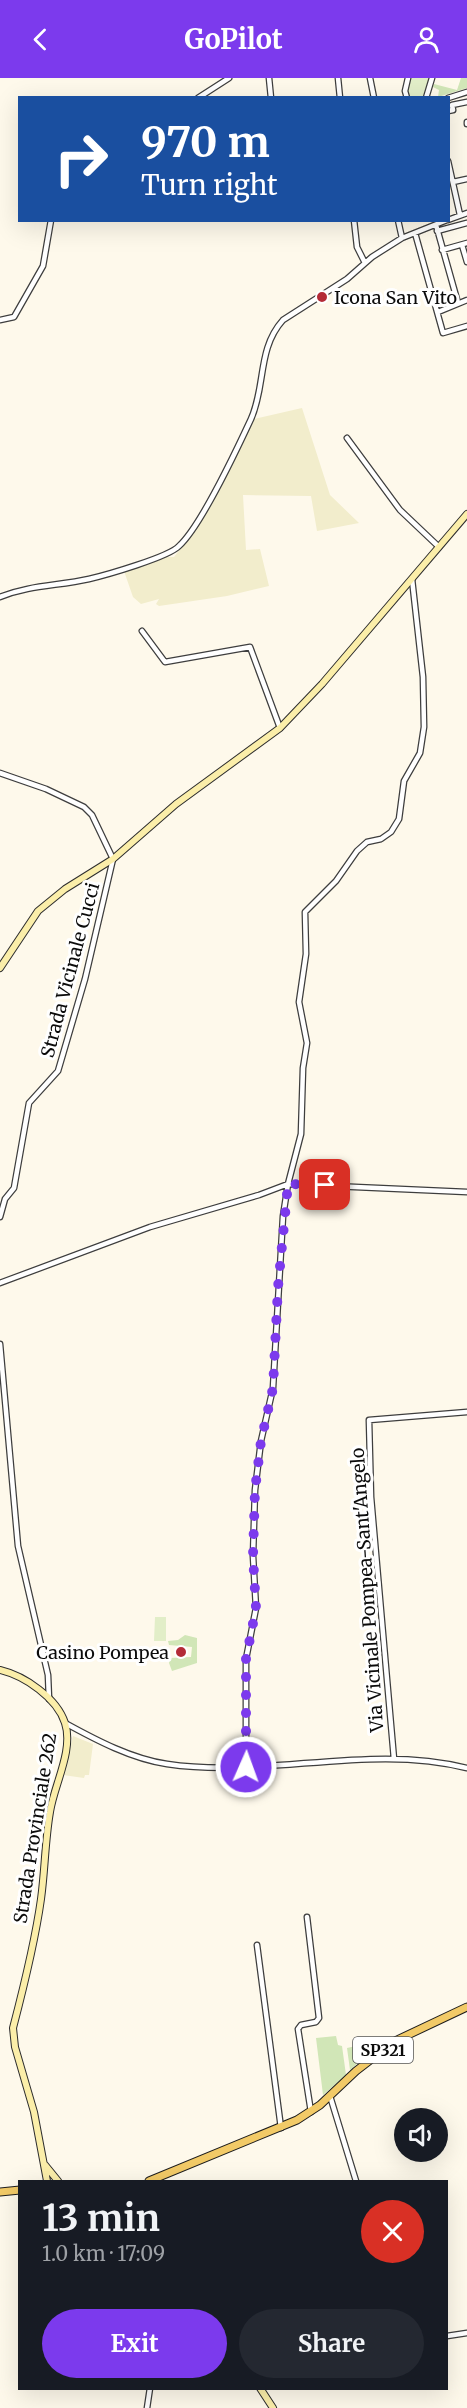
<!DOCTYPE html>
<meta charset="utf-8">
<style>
body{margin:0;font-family:Merriweather,serif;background:#242831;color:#f1f3f6;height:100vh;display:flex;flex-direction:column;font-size:22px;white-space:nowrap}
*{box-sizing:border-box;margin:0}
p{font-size:20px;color:#9ea1a6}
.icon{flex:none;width:33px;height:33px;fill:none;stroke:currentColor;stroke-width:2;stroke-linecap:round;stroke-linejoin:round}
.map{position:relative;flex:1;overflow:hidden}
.panel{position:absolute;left:18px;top:2102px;width:430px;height:210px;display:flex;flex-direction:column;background:#171b24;border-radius:0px;box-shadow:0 6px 24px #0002}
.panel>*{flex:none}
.top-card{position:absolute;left:18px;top:18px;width:432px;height:126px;border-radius:0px;box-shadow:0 6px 24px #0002;background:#1a4fa0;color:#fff;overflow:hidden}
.fabs{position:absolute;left:394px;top:2030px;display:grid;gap:12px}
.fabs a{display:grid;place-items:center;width:54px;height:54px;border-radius:50%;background:#171b24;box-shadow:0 6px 24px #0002;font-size:30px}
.pin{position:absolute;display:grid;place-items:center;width:51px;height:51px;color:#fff;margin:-26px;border-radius:12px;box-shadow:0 3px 9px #0006}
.me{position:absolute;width:66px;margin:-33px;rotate:2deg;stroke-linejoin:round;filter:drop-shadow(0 0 4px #0008)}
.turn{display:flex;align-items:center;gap:21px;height:126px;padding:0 24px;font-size:27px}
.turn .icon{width:78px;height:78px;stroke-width:2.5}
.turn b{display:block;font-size:42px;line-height:51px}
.round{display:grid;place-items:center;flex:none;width:63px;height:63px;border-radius:32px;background:#242831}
.headline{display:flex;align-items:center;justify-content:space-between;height:102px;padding:0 24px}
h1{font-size:36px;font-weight:700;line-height:45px}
.cta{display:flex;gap:12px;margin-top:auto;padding:12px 24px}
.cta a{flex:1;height:69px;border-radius:36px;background:#7c3aed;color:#fff;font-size:24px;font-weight:700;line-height:69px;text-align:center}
.cta a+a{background:#242831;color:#f1f3f6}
header{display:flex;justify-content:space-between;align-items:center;height:78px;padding:0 24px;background:#7c3aed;color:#fff;font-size:27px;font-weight:700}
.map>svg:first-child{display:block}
.farmland{fill:#f2edcc}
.green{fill:#d1e6b7}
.pitch{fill:#e2eec8}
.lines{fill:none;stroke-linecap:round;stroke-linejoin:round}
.street-casing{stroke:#3e3e3e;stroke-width:7}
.secondary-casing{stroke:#2d2d2d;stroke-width:8}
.primary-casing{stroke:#1c1c1c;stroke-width:9}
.street{stroke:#fff;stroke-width:4.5}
.secondary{stroke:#fbeea9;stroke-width:6}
.primary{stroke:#f2ca67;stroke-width:7}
.route{stroke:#7c3aed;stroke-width:10;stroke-dasharray:0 18}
.poi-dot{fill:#b42b37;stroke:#fff;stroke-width:2}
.labels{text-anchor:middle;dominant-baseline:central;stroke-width:6;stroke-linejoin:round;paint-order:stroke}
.shield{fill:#fff;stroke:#545454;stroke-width:1.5}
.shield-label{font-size:16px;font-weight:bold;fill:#0b0b0b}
.poi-label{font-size:18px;fill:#0b0b0b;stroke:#fff;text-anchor:start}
.street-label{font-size:18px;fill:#0b0b0b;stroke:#fff}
</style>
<header><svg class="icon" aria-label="back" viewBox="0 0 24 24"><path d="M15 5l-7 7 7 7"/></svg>GoPilot<svg class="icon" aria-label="person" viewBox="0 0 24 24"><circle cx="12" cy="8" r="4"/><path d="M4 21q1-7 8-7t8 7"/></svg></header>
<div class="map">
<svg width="467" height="2330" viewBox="0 0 467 2330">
<rect width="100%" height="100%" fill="#fef9eb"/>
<path class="farmland" d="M302,330l28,87 29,28 -42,8 -6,-35 -68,-1 3,55 14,-1 9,37 -42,10 -68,10 -3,-2 3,-5 -18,5 -8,-7 -9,-26 41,-14h9l24,-31 56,-107z
M73,1658l20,8 -4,31h-4l-1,3 -21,-3z"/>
<path class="green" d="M461,0h6v10l-29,9 1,-7 -6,-3 1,-3 23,6z
M185,1557l12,3v25l-25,8 -3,-8 1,-5 21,-1 1,-10 -23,-2 -1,-4 10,-1z
M336,1958l2,9 4,1 4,29 -23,20 -7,-57z
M365,1966l2,11 -17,15 -3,-22z"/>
<path class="pitch" d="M409,0h21l-7,19h-15l-2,-6z
M155,1539h11v24h-12z"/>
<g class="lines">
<defs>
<path id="street" d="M269,0l2,20
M338,0l2,20
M370,0l4,20
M198,20l31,-20
M407,20l-2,-7 3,-13
M426,20l6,-20
M448,20l19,-6
M448,33l5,-1 -1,-5 15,-3
M467,44v2
M448,83l12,54
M453,104l14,-3
M354,142l3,27 8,16
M398,142l4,18
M448,142l19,-7
M436,147l22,78
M437,153l30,-8
M415,155l28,100 24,-7
M462,167l5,17
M442,172l25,-7
M438,234l29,-12
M0,242l14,-3 29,-51 8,-46
M347,360l53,72 39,37
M0,519c30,-12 58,-11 89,-18 17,-4 80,-22 90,-33 21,-19 59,-99 72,-127 15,-33 6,-70 32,-99l64,-41 25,-22 30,-19 45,-18
M142,553l23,31 85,-15 30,81
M0,695l46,16 38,18 8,8 21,44 -28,120 -27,92 -29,32 -15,85 -9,11 -5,18
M0,1205l150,-56 109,-32 29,-11 179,8
M0,1266l18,202 30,129 1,24
M65,1645c31,17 67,36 102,41 100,15 201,-21 300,4
M394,1681l-23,-262 -2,-77 98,-8
M246,1689v-108l10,-51 -3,-52 2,-66 6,-49 12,-53 10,-172 5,-32 13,-50 2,-66 4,-25 -8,-41 7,-48 -1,-42 31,-31 21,-30 10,-9 14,-3 10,-7 8,-13 5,-38 16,-28 4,-26 -1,-50 -11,-98
M307,1839l12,101 -3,4 -15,3 -3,4 13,83
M257,1867l24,183
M330,2018l26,85
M447,2258l20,-3
M147,2330l3,-20"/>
<path id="secondary" d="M0,890l38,-57 27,-22 48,-30 63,-55 104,-76 42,-44 145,-170
M0,1592c25,6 57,28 65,53 9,27 -11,62 -15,89 -5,29 -5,58 -9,87 -6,43 -17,87 -28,129l2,19 19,65 13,69
M45,2087l13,16
M260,2310l13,20"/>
<path id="primary" d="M149,2103l148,-61 23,-15 36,-34 39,-30 72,-34
M0,2114l20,-2"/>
</defs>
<use href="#street" class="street-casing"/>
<use href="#secondary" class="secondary-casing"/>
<use href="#primary" class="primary-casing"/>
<use href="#street" class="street"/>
<use href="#secondary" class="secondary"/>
<use href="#primary" class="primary"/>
</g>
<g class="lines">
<path class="route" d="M246,1689v-108l10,-51 -3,-52 2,-66 6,-49 12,-53 5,-101 10,-103 37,1"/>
</g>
<g class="poi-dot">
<circle cx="322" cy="219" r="6"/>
<circle cx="181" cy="1574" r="6"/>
</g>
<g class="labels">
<rect class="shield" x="353" y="1959" width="60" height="26" rx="4.5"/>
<g class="shield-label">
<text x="383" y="1972">SP321</text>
</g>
<g class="poi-label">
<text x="334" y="219">Icona San Vito</text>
<text x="169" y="1574" text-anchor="end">Casino Pompea</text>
</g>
<g class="street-label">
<text transform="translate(70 892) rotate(-75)">Strada Vicinale Cucci</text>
<text transform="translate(367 1512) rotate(-94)">Via Vicinale Pompea-Sant'Angelo</text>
<text transform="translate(35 1750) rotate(-81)">Strada Provinciale 262</text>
</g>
</g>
</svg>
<div class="fabs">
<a><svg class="icon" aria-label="sound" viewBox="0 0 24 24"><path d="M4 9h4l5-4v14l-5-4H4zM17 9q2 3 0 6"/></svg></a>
</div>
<div class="pin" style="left:325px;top:1107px;background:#d93025"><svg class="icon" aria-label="arrive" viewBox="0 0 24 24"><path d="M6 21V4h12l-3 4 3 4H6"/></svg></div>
<svg class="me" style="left:246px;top:1689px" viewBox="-20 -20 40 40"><circle r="17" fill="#7c3aed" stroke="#fff" stroke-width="3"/><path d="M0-11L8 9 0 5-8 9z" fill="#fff"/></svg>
<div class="top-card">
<div class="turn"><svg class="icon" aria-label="right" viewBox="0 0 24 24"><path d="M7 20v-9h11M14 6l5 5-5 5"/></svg><div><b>970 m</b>Turn right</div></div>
</div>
<section class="panel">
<div class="headline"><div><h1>13 min</h1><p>1.0 km · 17:09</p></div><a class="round" style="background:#d93025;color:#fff"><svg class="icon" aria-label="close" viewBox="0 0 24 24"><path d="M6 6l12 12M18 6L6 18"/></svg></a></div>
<div class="cta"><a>Exit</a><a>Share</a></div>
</section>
</div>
